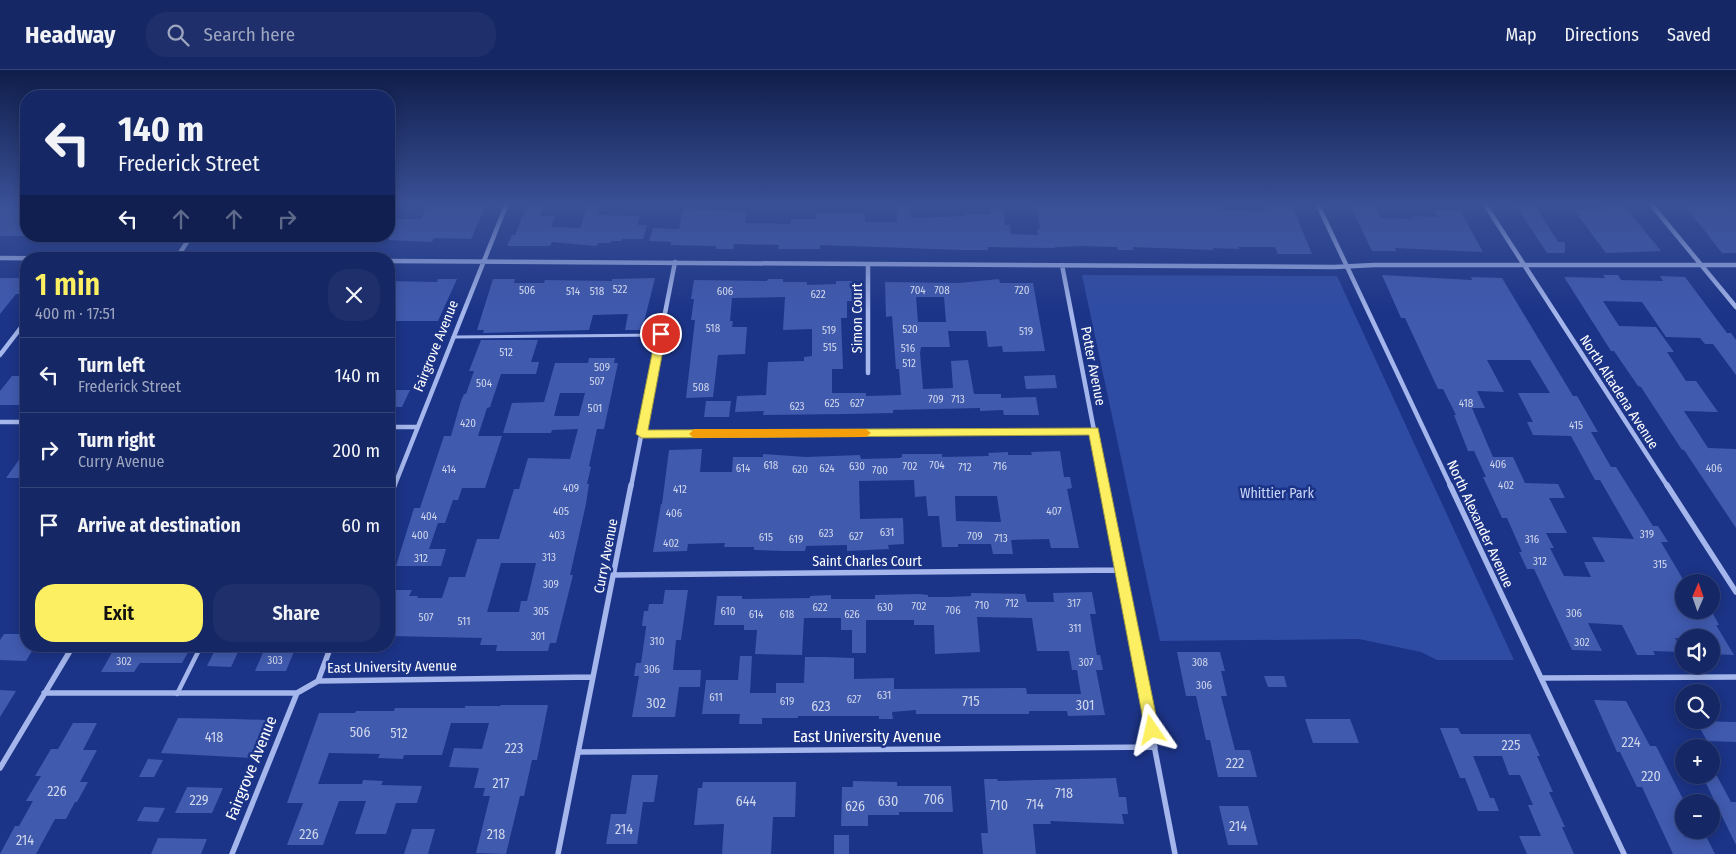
<!DOCTYPE html>
<meta charset="utf-8">
<style>
body{margin:0;font-family:"Fira Sans Condensed",sans-serif;background:#1e2f6b;color:#f1f3f6;height:100vh;display:flex;flex-direction:column;font-size:19px;white-space:nowrap}
*{box-sizing:border-box;margin:0}
p{font-size:16px;color:#9da5bf}
.icon{flex:none;width:28px;height:28px;fill:none;stroke:currentColor;stroke-width:2;stroke-linecap:round;stroke-linejoin:round}
.map{position:relative;flex:1;overflow:hidden}
.panel{position:absolute;left:20px;top:182px;width:375px;height:400px;display:flex;flex-direction:column;background:#152765;border-radius:20px;box-shadow:0 2px 12px #0003,0 0 0 1px #344479}
.panel>*{flex:none}
.banner{position:absolute;left:20px;top:20px;width:375px;height:152px;border-radius:20px;box-shadow:0 2px 12px #0003,0 0 0 1px #344479;background:#152765;color:#f1f3f6;overflow:hidden}
.needle{width:32px;rotate:2deg}
.controls{position:absolute;left:1675px;top:504px;display:grid;gap:10px}
.controls a{display:grid;place-items:center;width:45px;height:45px;border-radius:50%;background:#152765;box-shadow:0 2px 12px #0003,0 0 0 1px #344479;font-size:25px}
.pin{position:absolute;display:grid;place-items:center;width:42px;height:42px;color:#fff;margin:-21px;border:2px solid #fff;border-radius:50%;box-shadow:0 1px 5px #0007}
.me{position:absolute;width:55px;margin:-28px;rotate:349deg;stroke-linejoin:round;filter:drop-shadow(0 0 4px #0008)}
.turn{display:flex;align-items:center;gap:18px;height:105px;padding:0 15px;font-size:22px}
.turn .icon{width:65px;height:65px;stroke-width:2.5}
.turn b{display:block;font-size:35px;line-height:42px}
.lanes{display:flex;align-items:center;height:48px;padding:0 15px;background:#0003;justify-content:center;gap:25px;direction:ltr}
.lanes .off{opacity:.35}
.round{display:grid;place-items:center;flex:none;width:52px;height:52px;border-radius:20px;background:#1e2f6b}
.headline{display:flex;align-items:center;justify-content:space-between;height:85px;padding:0 15px}
h1{font-size:30px;font-weight:600;line-height:38px;color:#fcf062}
.button{display:flex;gap:10px;margin-top:auto;padding:10px 15px}
.button a{flex:1;height:58px;border-radius:20px;background:#fcf062;color:#111;font-size:20px;font-weight:600;line-height:58px;text-align:center}
.button a+a{background:#1e2f6b;color:#f1f3f6}
ul{padding:0;list-style:none}
li{display:flex;align-items:center;gap:15px;height:75px;padding:0 15px;border-top:1px solid #344479}
li div{flex:1}
li b{display:block;font-size:19px}
li em{font-style:normal}
header{display:flex;align-items:center;gap:30px;box-sizing:border-box;height:70px;padding:0 25px;background:#152765;border-bottom:1px solid #344479}
header strong{font-size:24px}
nav{display:flex;gap:28px;margin-inline-start:auto;font-size:18px}
.search{width:350px;height:45px;background:#1e2f6b;display:flex;align-items:center;gap:12px;box-sizing:border-box;padding:0 18px;border-radius:20px;color:#9da5bf;font-size:19px}
.map>svg:first-child{display:block}
.green{fill:#2f4ca5}
.building{fill:#405aae;fill-rule:evenodd}
.lines{fill:none;stroke-linecap:round;stroke-linejoin:round}
.service-far1{stroke:#a4b6eb;stroke-width:3}
.service{stroke:#a4b6eb;stroke-width:4.5}
.minor-far1{stroke:#a4b6eb;stroke-width:4.5}
.minor{stroke:#a4b6eb;stroke-width:5.5}
.route{fill:#fcf062;stroke:#a49c40}
.slow{fill:#f59e0b}
.labels{text-anchor:middle;dominant-baseline:central;stroke-width:5;stroke-linejoin:round;paint-order:stroke}
.number-label{font-size:11px;fill:#cfd6eb}
.street-label{font-size:14px;fill:#fff;stroke:#1c3487}
.park-label{font-size:14px;fill:#c9d5f8;stroke:#1c3487}
.near-number-label{font-size:14px;fill:#cfd6eb}
.near-street-label{font-size:16px;fill:#fff;stroke:#1c3487}
</style>
<header>
<strong>Headway</strong>
<div class="search"><svg class="icon" aria-label="search" viewBox="0 0 24 24"><circle cx="10" cy="10" r="6"/><path d="M15 15l6 6"/></svg>Search here</div>
<nav><a>Map</a><a>Directions</a><a>Saved</a></nav>
</header>
<div class="map">
<svg width="1736" height="784" viewBox="0 0 1736 784">
<rect width="100%" height="100%" fill="#1c3487"/>
<path class="green" d="M1082,205l255,1 177,384h-77l-16,-8 -62,-13 -199,2z"/>
<path class="building" d="M428,133h59l-16,36 -37,-1 -2,4 -43,-2v-21h32z
M588,133h13l-4,12 43,1 -3,9h10l-4,14h-21l-1,2h-10l-1,2h-12l-1,3 -45,-4 -2,4h-43l5,-11h3l12,-30 17,1 -4,10h15l-4,11 29,1z
M1037,133l183,1 2,6 45,1 -3,-6h28l20,49h-34l-3,-7h-37l1,2 -26,-1v2l-80,-3v3h-15l-1,-3 -35,-1 -27,1v1l-67,-1v3h-24l-144,-5v4h-42l1,-4 -45,-1 -1,5h-17v-3l-45,-1v-3l-22,-1 4,-13 26,1 4,-20 63,2 -1,12 46,1v-5h25v-6h49v9h32v-16h13l1,12 55,-2v-2h24l-1,-5h14l2,16h5l1,9 27,1 -1,-6h3z
M1349,133h24l8,15 32,1 -2,-3 27,1 -4,-7h26l23,42 -88,-4 1,3h-24z
M1514,133h20l24,39h7v11h-18z
M1601,133h21l39,48 -55,2 -33,-44h32z
M1683,133h46l7,9v41h-14z
M0,136h26v30h-26z
M1382,205l90,5 -1,-3 31,1 71,118h4l21,36h-7l20,35h5l37,59h5l10,16h-7l23,39v29h27l8,15h-3l18,30 -23,-1v-16h-36l8,14 -30,-1 2,4h-18l-15,-30 -34,-2 14,28 -30,-1 -38,-81h-7l-8,-17h3l-15,-34h-5l-19,-41h3l-12,-26h-6l-14,-36h2l-13,-26h-5l-33,-71h-4zM1487,290h43l20,33h-32l15,29h-6l6,13 38,1 24,44h5l34,59 -42,-2 13,25h-21l7,15 -27,-1 -14,-28h4l-8,-15h21l-18,-35h16l-7,-14 -33,-1 -12,-26h-20l-21,-49h13l-8,-17 27,1z
M1603,205h15l3,5 42,1 -3,-5 25,1 42,56h4l5,7v35l-23,-31h-8l-5,-6 -34,-1 -24,-35 -39,-1 16,25 37,1 18,25h-7l19,29h10l22,31 -34,-1 24,37 28,1v79l-52,-78h-2l-41,-63 -3,-1 -24,-35h-3l-47,-74 41,1z
M0,208h26v16h-10l-16,20z
M655,208l-13,52h-17l3,-16 -35,1 -4,15 -106,3 1,-3h-7l16,-51h22l-1,4h30l1,-3 67,1v-2z
M438,209h19l-19,42h-49v-40l48,1z
M768,209h15v3h24v3l29,-1v-3h16l1,20h-6v17h-6l2,51h-11v24h34v3l35,-1 -2,-26h-3l-4,-53 -6,1 -1,-35 74,1 40,-4 1,4h33l12,68 -42,1 -1,-6 -14,1 -2,-16h-38l2,16h-29l-1,6 3,36 30,-1 -2,-27 17,-1 6,34h27v4l35,-1 3,18h-35l-1,-5 -23,1v-3l-87,2v3l-46,1 -84,1 1,-4 -29,1 2,-16 29,-1 2,-33 36,-1v-4l8,-1v-27l-29,1 2,-33 -53,1 -2,23h3l-1,6h15l-2,27 -27,1 -5,42 -27,1 9,-78h-4l3,-21h-3l3,-19 73,1zM916,227h28l2,25h-28z
M481,270h57l-7,22h8l-3,12h-35l-11,33 -3,1 -9,28h24l-17,52h-23l-4,12h-5l-8,23h-7l-9,26h17l-5,17h-45l18,-58h6l24,-72h7l10,-35 3,-7h2l8,-23h-5z
M589,288h26l-1,5h4l-14,66h-7l-8,37 2,1 -4,17h2l-3,20 -16,71h3l-17,68h-6l-2,8h-52l1,-6h-17l2,-7 -93,-2v-30l6,-16h17l-3,6h9l-1,2h25l7,-21h16l12,-38h22l15,-50h5l9,-31 42,1 8,-30 -26,1 -1,3h-48l9,-30 32,-1 11,-39h33zM560,323h25l-6,23h-25zM501,493h35l-9,38h-6l-2,11h-32z
M1055,305l2,13 -31,1 -2,-13z
M12,306h14v29h-26v-14z
M389,320h21l-8,17h-13z
M706,331h25l-2,16h-25z
M702,379l-2,23h32l1,-15h30v-3l43,3 54,-2 1,4 38,-1 3,-1v-3h40v3l47,-1 -1,-3 20,-1v3h24l-1,-3 29,-1 4,26h6l2,11 -5,1 12,59h-28l-2,-9 -38,1 2,14h-20l-2,-10h-33v3h-16l-3,-31h-11l-2,-20 -11,1 -1,-17 -55,1 1,38 43,-1 1,26 -16,1 1,4 -42,2v-6l-41,1 -1,5h-20l-31,-1v-3h-30l1,-4 -37,1 -1,7 -34,1 8,-48h1l7,-54zM955,426h42l4,26 -45,-1z
M26,380v28h-20z
M665,520h23l-7,50h-5l-3,30h28l-1,17h-21l-4,30h-43l7,-41h-5l2,-13h5l5,-35v-2h-4l2,-15h4l1,-7h14z
M1092,522l4,22h-6l7,41h3l3,15h-7l9,45 -37,1 -1,-5h-38v3h-113v-4l-24,2 1,7h-14v-3h-81v2h-36v6h-23l1,-10h-38l4,-34h32l2,-24h12l-2,37h26v-10h28l1,-26h20l29,1v21l40,-1v11l132,-1 1,6h54l-4,-24h-5l-3,-19h-32l-5,-33 -55,-1 3,35 -45,2 -1,-29h-20v-5h-48v33h-14v-23h-11v-12h-37l-2,37 -47,-1 2,-24h-13v-5h-30l3,-29h25v3l68,-1v-2l21,-1v4h44v-4l44,-1 9,1v2h20l23,-1v-3l54,1 2,8h27l-1,-9z
M4,564h22v12h9l-9,15 -26,-1v-20z
M161,577h30l-9,16h-42l-6,9h-33l13,-23 46,1z
M265,578l30,1 -9,22h-31z
M215,580h24l-8,17 -24,-1z
M1177,582h43l5,19h-4l6,25h-6l14,54h15l7,27h-39l-8,-37h-4l-10,-44h-10z
M1264,606h20l3,11h-19z
M0,620l16,1 -16,26z
M1594,630l32,1 24,45h6l28,55v36l23,1 8,16h-42l-31,-67h-5l-17,-35h-3z
M501,635h47l-11,55h-5l-8,36h-4l-14,58 -30,-1 14,-57h-7l2,-8h-11l5,-20 -30,-1 5,-19 28,1 7,-26h-38l-9,32h-38l-1,4 -25,-1 2,-4 -51,-1 -11,31h44l1,-4 20,1 -2,4 41,1 -5,17h-21l-10,31h-31l11,-33h-27l-16,44h-36l16,-42h-16l32,-90h36l1,-2h38l1,-3h70v-2h35z
M178,648l56,1 34,1 -17,38 -90,-5z
M1305,649h45l9,24h-46z
M1696,651l40,1v20l-29,-1z
M73,653h24l-14,27h14l-17,32h8l-11,20h-2l-9,17h-11l-19,35h-36l15,-28h4l14,-25h-7l15,-25h-6l16,-27h7z
M1440,658h18l3,6h69l10,22h-3l16,36h-4l16,35h-3l12,27h-47l-8,-18h22l-13,-31h5l-13,-30h-11l-7,-19h-29l17,42h4l5,13h-21l-13,-33h-5z
M148,689l15,1 -9,17h-15z
M632,705h26l-4,27h-11l-6,42h-31l5,-30h15z
M1702,705l15,1 14,26h5v43z
M1116,708l3,19h7l2,17h-6l2,10 -74,-3 1,3h-18l3,30h-53l-2,-21h7l-4,-54h13l1,2z
M853,711l44,1v4h54l2,26h-54v3h-31v11h-27l1,-39h11z
M703,712h93l-1,35h-22l-2,37h-49l2,-30 -30,1 4,-37h4z
M187,717l36,1 -11,25h-37z
M1219,736h29l10,39h-30z
M144,737l21,1 -7,14 -21,-1z
M412,759h23l-7,25h-24z
M834,765h15v19h-15z
M158,768l49,1 -6,15h-50z"/>
<g class="lines">
<path class="service-far1" d="M453,267l208,-2"/>
<path class="service" d="M177,624l24,-48"/>
<path class="minor-far1" d="M1317,133l134,284
M1484,133l184,284
M1650,133l86,104
M0,188l130,1
M176,189l15,-23
M389,191l945,6 40,-2h362
M868,194v109
M1062,195l43,222
M0,285l26,-34
M0,352h26
M389,357h28
M642,364l452,-3
M394,417l113,-284
M631,417l44,-225"/>
<path class="minor" d="M1104,415l71,369
M1450,415l174,369
M1667,415l69,107
M389,429l5,-14
M614,505l507,-5
M1541,608l195,-1
M318,611l13,-35
M44,623h253l21,-12 275,-4
M579,682l576,-5
M0,698l73,-122
M232,784l65,-161
M558,784l73,-369"/>
</g>
<linearGradient id="sky" x2="0" y2="1"><stop stop-color="#0f1d4a"/><stop offset="0.55" stop-color="#3a5096"/><stop offset="1" stop-color="#3a5096" stop-opacity="0"/></linearGradient>
<rect width="1736" height="243" fill="url(#sky)"/>
<path class="route" d="M661,261l5,3 -18,96 450,-2 61,302 -2,5 -5,2 -5,-2 -2,-5 -56,-295 -447,3 -6,-4 20,-100z"/>
<path class="slow" d="M694,359h172l5,4 -5,4 -172,1 -5,-4z"/>
<g class="labels">
<g class="number-label">
<text x="620" y="219">522</text>
<text x="527" y="220">506</text>
<text x="918" y="220">704</text>
<text x="942" y="220">708</text>
<text x="1022" y="220">720</text>
<text x="573" y="221">514</text>
<text x="597" y="221">518</text>
<text x="725" y="221">606</text>
<text x="818" y="224">622</text>
<text x="713" y="258">518</text>
<text x="910" y="259">520</text>
<text x="829" y="260">519</text>
<text x="1026" y="261">519</text>
<text x="830" y="277">515</text>
<text x="908" y="278">516</text>
<text x="506" y="282">512</text>
<text x="909" y="293">512</text>
<text x="602" y="297">509</text>
<text x="597" y="311">507</text>
<text x="484" y="313">504</text>
<text x="701" y="317">508</text>
<text x="936" y="329">709</text>
<text x="958" y="329">713</text>
<text x="832" y="333">625</text>
<text x="857" y="333">627</text>
<text x="1466" y="333">418</text>
<text x="797" y="336">623</text>
<text x="595" y="338">501</text>
<text x="468" y="353">420</text>
<text x="1576" y="355">415</text>
<text x="1498" y="394">406</text>
<text x="771" y="395">618</text>
<text x="937" y="395">704</text>
<text x="857" y="396">630</text>
<text x="910" y="396">702</text>
<text x="1000" y="396">716</text>
<text x="965" y="397">712</text>
<text x="743" y="398">614</text>
<text x="827" y="398">624</text>
<text x="1714" y="398">406</text>
<text x="449" y="399">414</text>
<text x="800" y="399">620</text>
<text x="880" y="400">700</text>
<text x="1506" y="415">402</text>
<text x="571" y="418">409</text>
<text x="680" y="419">412</text>
<text x="561" y="441">405</text>
<text x="1054" y="441">407</text>
<text x="674" y="443">406</text>
<text x="429" y="446">404</text>
<text x="887" y="462">631</text>
<text x="826" y="463">623</text>
<text x="1647" y="464">319</text>
<text x="420" y="465">400</text>
<text x="557" y="465">403</text>
<text x="856" y="466">627</text>
<text x="975" y="466">709</text>
<text x="766" y="467">615</text>
<text x="1001" y="468">713</text>
<text x="796" y="469">619</text>
<text x="1532" y="469">316</text>
<text x="671" y="473">402</text>
<text x="549" y="487">313</text>
<text x="421" y="488">312</text>
<text x="1540" y="491">312</text>
<text x="1660" y="494">315</text>
<text x="551" y="514">309</text>
<text x="1012" y="533">712</text>
<text x="1074" y="533">317</text>
<text x="982" y="535">710</text>
<text x="919" y="536">702</text>
<text x="820" y="537">622</text>
<text x="885" y="537">630</text>
<text x="953" y="540">706</text>
<text x="541" y="541">305</text>
<text x="728" y="541">610</text>
<text x="1574" y="543">306</text>
<text x="756" y="544">614</text>
<text x="787" y="544">618</text>
<text x="852" y="544">626</text>
<text x="426" y="547">507</text>
<text x="464" y="551">511</text>
<text x="1075" y="558">311</text>
<text x="538" y="566">301</text>
<text x="657" y="571">310</text>
<text x="1582" y="572">302</text>
<text x="275" y="590">303</text>
<text x="124" y="591">302</text>
<text x="1086" y="592">307</text>
<text x="1200" y="592">308</text>
<text x="652" y="599">306</text>
<text x="1204" y="615">306</text>
<text x="884" y="625">631</text>
<text x="716" y="627">611</text>
<text x="854" y="629">627</text>
<text x="787" y="631">619</text>
</g>
<g class="street-label">
<text transform="translate(857 248) rotate(-90)">Simon Court</text>
<text transform="translate(436 276) rotate(-68)">Fairgrove Avenue</text>
<text transform="translate(1093 296) rotate(79)">Potter Avenue</text>
<text transform="translate(1619 322) rotate(57)">North Altadena Avenue</text>
<text transform="translate(1480 454) rotate(65)">North Alexander Avenue</text>
<text transform="translate(606 486) rotate(-79)">Curry Avenue</text>
<text x="867" y="491">Saint Charles Court</text>
<text transform="translate(392 597) rotate(-1)">East University Avenue</text>
</g>
<g class="park-label">
<text x="1277" y="423">Whittier Park</text>
</g>
<g class="near-number-label">
<text x="971" y="631">715</text>
<text x="656" y="633">302</text>
<text x="1085" y="635">301</text>
<text x="821" y="636">623</text>
<text x="360" y="662">506</text>
<text x="399" y="663">512</text>
<text x="214" y="667">418</text>
<text x="1631" y="672">224</text>
<text x="1511" y="675">225</text>
<text x="514" y="678">223</text>
<text x="1235" y="693">222</text>
<text x="1651" y="706">220</text>
<text x="501" y="713">217</text>
<text x="57" y="721">226</text>
<text x="1064" y="723">718</text>
<text x="934" y="729">706</text>
<text x="199" y="730">229</text>
<text x="746" y="731">644</text>
<text x="888" y="731">630</text>
<text x="1035" y="734">714</text>
<text x="999" y="735">710</text>
<text x="855" y="736">626</text>
<text x="1238" y="756">214</text>
<text x="624" y="759">214</text>
<text x="309" y="764">226</text>
<text x="496" y="764">218</text>
<text x="25" y="770">214</text>
</g>
<g class="near-street-label">
<text x="867" y="666">East University Avenue</text>
<text transform="translate(251 698) rotate(-68)">Fairgrove Avenue</text>
</g>
</g>
</svg>
<div class="controls">
<a><svg class="needle" viewBox="-14 -14 28 28"><path d="M0-13l5 13h-10z" fill="#e53935"/><path d="M0 13l5-13h-10z" fill="#9da5bf"/></svg></a>
<a><svg class="icon" aria-label="sound" viewBox="0 0 24 24"><path d="M4 9h4l5-4v14l-5-4H4zM17 9q2 3 0 6"/></svg></a>
<a><svg class="icon" aria-label="search" viewBox="0 0 24 24"><circle cx="10" cy="10" r="6"/><path d="M15 15l6 6"/></svg></a>
<a>+</a>
<a>−</a>
</div>
<div class="pin" style="left:661px;top:264px;background:#d93025"><svg class="icon" aria-label="arrive" viewBox="0 0 24 24"><path d="M6 21V4h12l-3 4 3 4H6"/></svg></div>
<svg class="me" style="left:1152px;top:660px" viewBox="-20 -20 40 40"><path d="M0-17L14 15 0 8-14 15z" fill="#fcf062" stroke="#fff" stroke-width="4"/></svg>
<div class="banner">
<div class="turn"><svg class="icon" aria-label="left" viewBox="0 0 24 24"><path d="M17 20v-9H6M10 6l-5 5 5 5"/></svg><div><b>140 m</b>Frederick Street</div></div>
<div class="lanes"><svg class="icon" aria-label="left" viewBox="0 0 24 24"><path d="M17 20v-9H6M10 6l-5 5 5 5"/></svg><svg class="icon off" aria-label="ahead" viewBox="0 0 24 24"><path d="M12 20V5M6 11l6-6 6 6"/></svg><svg class="icon off" aria-label="ahead" viewBox="0 0 24 24"><path d="M12 20V5M6 11l6-6 6 6"/></svg><svg class="icon off" aria-label="right" viewBox="0 0 24 24"><path d="M7 20v-9h11M14 6l5 5-5 5"/></svg></div>
</div>
<section class="panel">
<div class="headline"><div><h1>1 min</h1><p>400 m · 17:51</p></div><a class="round"><svg class="icon" aria-label="close" viewBox="0 0 24 24"><path d="M6 6l12 12M18 6L6 18"/></svg></a></div>
<ul>
<li><svg class="icon" aria-label="left" viewBox="0 0 24 24"><path d="M17 20v-9H6M10 6l-5 5 5 5"/></svg><div><b>Turn left</b><p>Frederick Street</p></div><em>140 m</em></li>
<li><svg class="icon" aria-label="right" viewBox="0 0 24 24"><path d="M7 20v-9h11M14 6l5 5-5 5"/></svg><div><b>Turn right</b><p>Curry Avenue</p></div><em>200 m</em></li>
<li><svg class="icon" aria-label="arrive" viewBox="0 0 24 24"><path d="M6 21V4h12l-3 4 3 4H6"/></svg><div><b>Arrive at destination</b></div><em>60 m</em></li>
</ul>
<div class="button"><a>Exit</a><a>Share</a></div>
</section>
</div>
